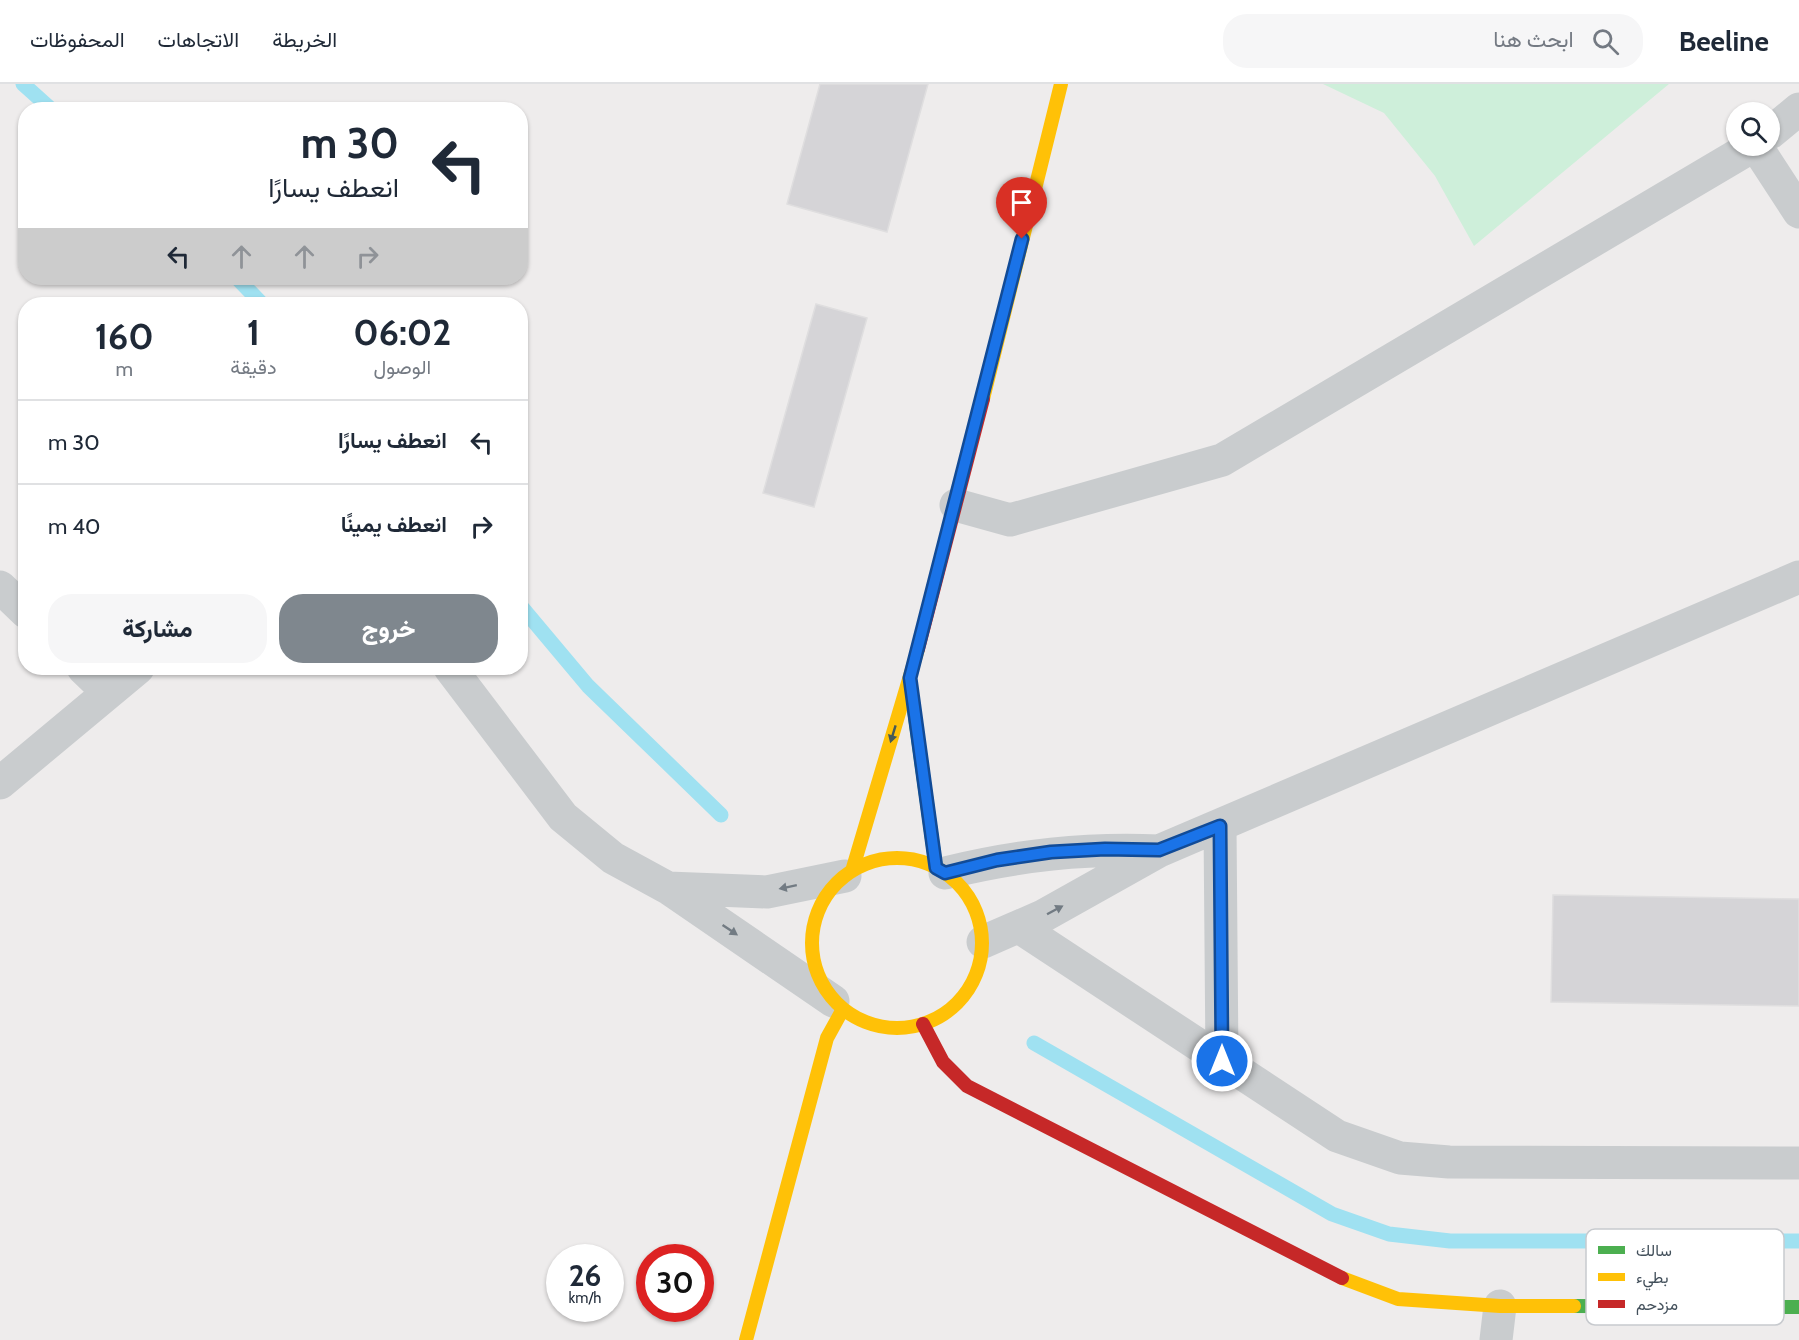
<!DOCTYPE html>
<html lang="ar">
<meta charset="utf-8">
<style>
body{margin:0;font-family:Cabin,Vazirmatn,sans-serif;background:#f6f6f7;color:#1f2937;direction:rtl;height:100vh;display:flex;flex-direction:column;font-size:22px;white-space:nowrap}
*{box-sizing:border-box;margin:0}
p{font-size:20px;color:#747a83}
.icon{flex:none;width:33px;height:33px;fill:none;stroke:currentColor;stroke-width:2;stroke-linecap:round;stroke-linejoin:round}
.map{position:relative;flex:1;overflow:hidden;direction:ltr}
.panel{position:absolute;left:18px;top:213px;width:510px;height:378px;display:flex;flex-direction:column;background:#fff;border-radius:24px;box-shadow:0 2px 4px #0004;direction:rtl}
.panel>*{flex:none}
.banner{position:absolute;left:18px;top:18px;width:510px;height:183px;border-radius:24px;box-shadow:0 2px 4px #0004;direction:rtl;background:#fff;color:#1f2937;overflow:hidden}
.controls{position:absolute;left:1726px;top:18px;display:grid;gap:12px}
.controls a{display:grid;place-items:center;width:54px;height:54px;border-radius:50%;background:#fff;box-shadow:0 2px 4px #0004;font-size:30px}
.speed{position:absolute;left:546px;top:1160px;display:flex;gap:12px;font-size:30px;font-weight:700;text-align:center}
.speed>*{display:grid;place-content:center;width:78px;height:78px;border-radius:50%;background:#fff;box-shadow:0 2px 4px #0004;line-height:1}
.speed small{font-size:15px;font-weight:400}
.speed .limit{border:9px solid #d22;background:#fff;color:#111}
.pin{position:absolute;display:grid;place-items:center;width:51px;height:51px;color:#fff;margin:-62px -26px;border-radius:50% 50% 50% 0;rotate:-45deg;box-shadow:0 0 6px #0007}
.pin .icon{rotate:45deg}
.me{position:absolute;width:66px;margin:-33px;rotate:0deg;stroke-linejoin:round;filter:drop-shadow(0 0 4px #0008)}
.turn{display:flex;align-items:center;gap:21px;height:126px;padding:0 30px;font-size:27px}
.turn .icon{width:78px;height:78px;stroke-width:2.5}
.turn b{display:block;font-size:42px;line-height:51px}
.lanes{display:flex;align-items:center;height:57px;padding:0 30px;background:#0003;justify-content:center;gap:30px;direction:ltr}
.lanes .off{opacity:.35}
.eta{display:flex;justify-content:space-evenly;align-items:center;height:102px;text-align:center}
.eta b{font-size:36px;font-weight:800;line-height:42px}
.action{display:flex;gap:12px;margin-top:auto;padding:12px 30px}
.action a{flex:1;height:69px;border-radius:24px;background:#7f878e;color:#fff;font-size:24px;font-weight:800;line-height:69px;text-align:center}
.action a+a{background:#f6f6f7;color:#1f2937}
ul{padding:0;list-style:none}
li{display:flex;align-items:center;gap:18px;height:84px;padding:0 30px;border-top:2px solid #e0e1e3}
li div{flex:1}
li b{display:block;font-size:22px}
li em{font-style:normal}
header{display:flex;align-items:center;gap:36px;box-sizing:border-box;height:84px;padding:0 30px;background:#fff;border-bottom:2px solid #e0e1e3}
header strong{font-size:28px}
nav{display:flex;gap:33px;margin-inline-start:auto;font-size:21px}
.search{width:420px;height:54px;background:#f6f6f7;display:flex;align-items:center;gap:15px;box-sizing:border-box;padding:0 21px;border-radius:24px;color:#747a83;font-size:22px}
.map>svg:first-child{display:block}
.green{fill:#ceefda}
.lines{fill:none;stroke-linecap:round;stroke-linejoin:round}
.stream{stroke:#9fe1f1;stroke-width:15}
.building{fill:#d5d4d7;stroke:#dfdedf;stroke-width:1.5}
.street{stroke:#c9ccce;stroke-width:33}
.fast{stroke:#4caf50;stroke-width:14}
.slow{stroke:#ffc107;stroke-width:14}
.jam{stroke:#c62828;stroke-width:14}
.oneway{fill:#445a5a}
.oneway2{fill:#727b83}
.route-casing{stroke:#114b97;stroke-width:15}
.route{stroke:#1a73e8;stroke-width:10}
.key{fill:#fff;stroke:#c7cace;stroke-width:1.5}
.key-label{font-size:16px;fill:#43505b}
</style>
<header>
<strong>Beeline</strong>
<div class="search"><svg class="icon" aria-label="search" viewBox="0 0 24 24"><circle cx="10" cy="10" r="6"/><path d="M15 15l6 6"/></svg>ابحث هنا</div>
<nav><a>الخريطة</a><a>الاتجاهات</a><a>المحفوظات</a></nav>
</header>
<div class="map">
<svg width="1799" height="1256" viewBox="0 0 1799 1256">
<rect width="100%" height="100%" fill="#eeecec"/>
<path class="green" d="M1323,0h346l-195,162 -39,-70 -51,-63z"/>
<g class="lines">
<path class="stream" d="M23,0l29,26
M237,194l25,26
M520,521l68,81 133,129
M1034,959l298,171 57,20 61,7h349"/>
</g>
<path class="building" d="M820,0h108l-41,148 -100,-28z
M816,220l51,14 -53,189 -51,-14z
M1553,811l246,4v107l-248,-4z"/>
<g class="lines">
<path class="street" d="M1770,49l29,-24
M1756,62l43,66
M956,421l54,15 212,-60 531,-314
M0,503l26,25
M83,584l25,24
M450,584l113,149 50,41 55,30
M0,699l138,-115
M1220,742l2,235
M945,789c74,-18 139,-25 214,-22
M1019,843l318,209 63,22 49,4 350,1
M983,858l60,-26 116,-65 640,-274
M833,917l-165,-113 99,4 78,-16
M1496,1256l4,-34"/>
<path class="fast" d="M911,604l25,180
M1574,1222l225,1"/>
<path class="slow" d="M983,315l78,-315
M812 859a85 85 0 1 1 170 0a85 85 0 1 1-170 0Z
M852,787l66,-222
M1342,1194l56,21 102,7h74
M746,1256l81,-302 16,-29"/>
<path class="jam" d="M918,565l65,-250
M923,940l20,38 24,24 375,192"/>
</g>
<defs><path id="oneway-solid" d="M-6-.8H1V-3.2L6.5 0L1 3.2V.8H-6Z" transform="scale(1.5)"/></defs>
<use class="oneway" href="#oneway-solid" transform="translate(893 650) rotate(107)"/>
<g class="oneway2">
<use href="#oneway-solid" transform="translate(788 803) rotate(168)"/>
<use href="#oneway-solid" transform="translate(1055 826) rotate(-28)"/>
<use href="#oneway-solid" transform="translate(730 846) rotate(34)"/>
</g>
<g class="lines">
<defs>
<path id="route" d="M1022,155l-112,439 26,190 9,5 52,-13 54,-8 54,-3 54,1 61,-24 2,235"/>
</defs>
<use href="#route" class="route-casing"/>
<use href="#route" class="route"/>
</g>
<rect x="1586" y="1145" width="198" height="96" rx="9" class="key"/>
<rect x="1598" y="1162" width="27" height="8" fill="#4caf50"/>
<rect x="1598" y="1189" width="27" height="8" fill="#ffc107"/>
<rect x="1598" y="1216" width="27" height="8" fill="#c62828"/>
<g class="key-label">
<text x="1636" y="1172">سالك</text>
<text x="1636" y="1199">بطيء</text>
<text x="1636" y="1226">مزدحم</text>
</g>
</svg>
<div class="controls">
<a><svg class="icon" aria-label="search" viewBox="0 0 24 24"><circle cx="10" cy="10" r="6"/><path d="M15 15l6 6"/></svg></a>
</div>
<div class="speed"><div>26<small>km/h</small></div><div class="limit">30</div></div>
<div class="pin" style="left:1022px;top:155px;background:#d93025"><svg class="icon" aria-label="arrive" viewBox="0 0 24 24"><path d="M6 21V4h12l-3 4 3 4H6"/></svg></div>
<svg class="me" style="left:1222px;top:977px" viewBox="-20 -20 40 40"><circle r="17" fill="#1a73e8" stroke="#fff" stroke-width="3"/><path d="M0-11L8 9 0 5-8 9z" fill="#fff"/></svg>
<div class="banner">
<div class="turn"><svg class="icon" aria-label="left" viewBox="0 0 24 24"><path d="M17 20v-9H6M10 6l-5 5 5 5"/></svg><div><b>30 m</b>انعطف يسارًا</div></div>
<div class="lanes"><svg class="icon" aria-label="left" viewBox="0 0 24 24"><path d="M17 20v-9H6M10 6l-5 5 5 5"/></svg><svg class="icon off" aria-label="ahead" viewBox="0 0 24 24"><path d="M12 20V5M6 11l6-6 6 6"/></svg><svg class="icon off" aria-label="ahead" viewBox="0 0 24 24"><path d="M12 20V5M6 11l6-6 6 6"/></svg><svg class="icon off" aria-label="right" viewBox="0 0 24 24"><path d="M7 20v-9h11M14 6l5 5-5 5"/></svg></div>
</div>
<section class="panel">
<div class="eta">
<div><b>06:02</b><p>الوصول</p></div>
<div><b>1</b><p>دقيقة</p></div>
<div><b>160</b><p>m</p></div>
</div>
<ul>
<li><svg class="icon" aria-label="left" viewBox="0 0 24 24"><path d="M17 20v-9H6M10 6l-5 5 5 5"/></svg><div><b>انعطف يسارًا</b></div><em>30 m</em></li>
<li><svg class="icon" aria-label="right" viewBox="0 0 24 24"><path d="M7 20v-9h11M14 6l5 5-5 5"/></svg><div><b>انعطف يمينًا</b></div><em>40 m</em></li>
</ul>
<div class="action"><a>خروج</a><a>مشاركة</a></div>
</section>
</div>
